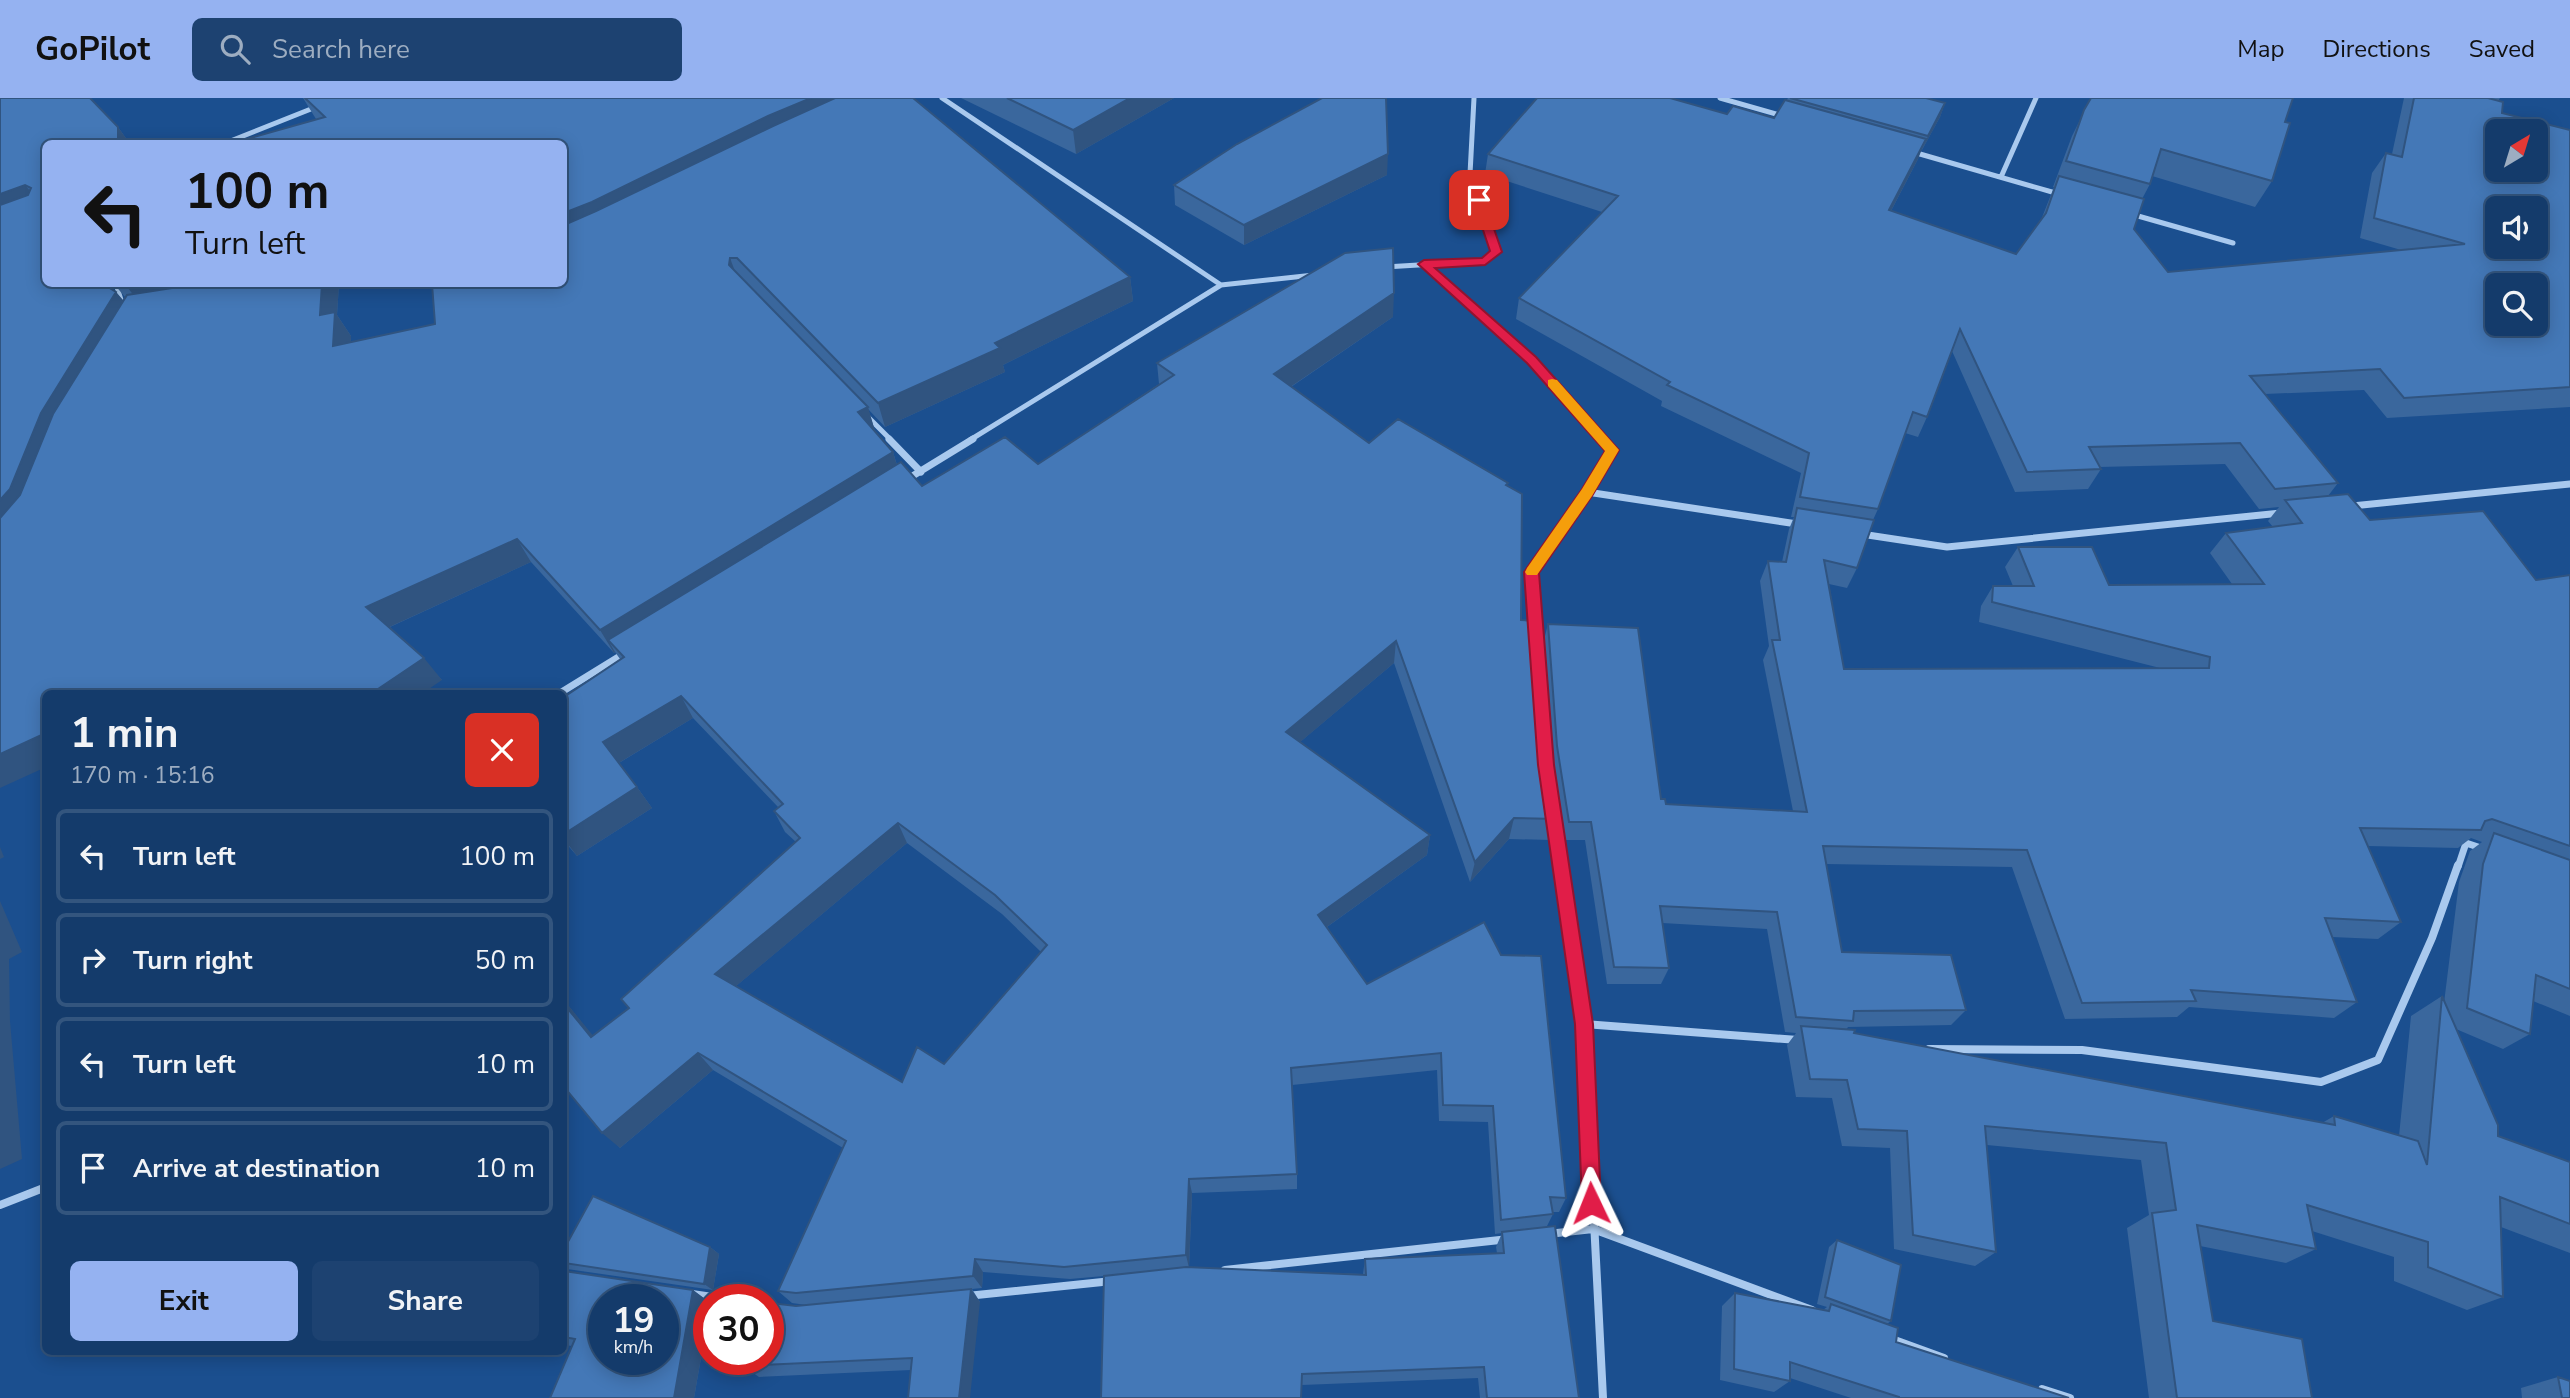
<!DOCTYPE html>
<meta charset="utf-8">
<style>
body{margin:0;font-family:"Nunito Sans",sans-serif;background:#1d4271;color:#f1f3f6;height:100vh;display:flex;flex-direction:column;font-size:26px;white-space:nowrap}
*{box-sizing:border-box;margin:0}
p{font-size:23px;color:#9dadc1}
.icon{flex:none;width:38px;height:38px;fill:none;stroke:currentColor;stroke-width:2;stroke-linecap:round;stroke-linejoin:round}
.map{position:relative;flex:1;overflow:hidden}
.details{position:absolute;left:42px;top:592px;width:525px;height:665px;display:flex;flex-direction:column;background:#143b6b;border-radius:10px;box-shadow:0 4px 18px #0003,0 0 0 2px #33557e}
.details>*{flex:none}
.banner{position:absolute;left:42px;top:42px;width:525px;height:147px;border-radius:10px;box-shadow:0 4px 18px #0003,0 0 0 2px #33557e;background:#95b2f1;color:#111;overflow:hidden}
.needle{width:46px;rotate:38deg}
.buttons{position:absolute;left:2485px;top:21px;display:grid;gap:14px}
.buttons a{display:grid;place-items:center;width:63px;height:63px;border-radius:10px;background:#143b6b;box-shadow:0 4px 18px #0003,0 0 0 2px #33557e;font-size:35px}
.speed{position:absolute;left:588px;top:1186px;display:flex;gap:14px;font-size:35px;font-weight:700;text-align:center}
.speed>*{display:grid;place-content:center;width:91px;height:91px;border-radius:50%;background:#143b6b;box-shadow:0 4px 18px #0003,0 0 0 2px #33557e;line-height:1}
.speed small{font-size:18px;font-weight:400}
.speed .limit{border:10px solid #d22;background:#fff;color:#111}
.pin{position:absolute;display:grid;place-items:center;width:60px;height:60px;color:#fff;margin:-30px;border-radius:14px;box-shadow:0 4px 10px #0006}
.me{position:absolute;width:77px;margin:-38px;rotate:358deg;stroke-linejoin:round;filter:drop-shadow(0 0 5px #0008)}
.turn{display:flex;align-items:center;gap:24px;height:147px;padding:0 28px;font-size:32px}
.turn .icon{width:91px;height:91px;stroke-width:2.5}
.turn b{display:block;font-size:49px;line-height:60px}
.round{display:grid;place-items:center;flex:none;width:74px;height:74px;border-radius:10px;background:#1d4271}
.head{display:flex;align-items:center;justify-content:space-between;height:119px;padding:0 28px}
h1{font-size:42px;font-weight:700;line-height:52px}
.button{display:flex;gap:14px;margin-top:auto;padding:14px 28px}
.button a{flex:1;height:80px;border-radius:10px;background:#95b2f1;color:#111;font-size:28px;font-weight:700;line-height:80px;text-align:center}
.button a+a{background:#1d4271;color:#f1f3f6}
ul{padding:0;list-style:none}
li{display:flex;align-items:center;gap:21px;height:94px;margin:0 14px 10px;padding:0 14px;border:4px solid #33557e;border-radius:10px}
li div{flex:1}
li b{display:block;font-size:26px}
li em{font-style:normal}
header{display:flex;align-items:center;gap:42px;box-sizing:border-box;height:98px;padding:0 35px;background:#95b2f1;color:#111}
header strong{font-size:33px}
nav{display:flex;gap:38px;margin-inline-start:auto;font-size:24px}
.search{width:490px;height:63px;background:#1d4271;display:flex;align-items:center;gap:18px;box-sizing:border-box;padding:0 24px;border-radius:10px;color:#9dadc1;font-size:26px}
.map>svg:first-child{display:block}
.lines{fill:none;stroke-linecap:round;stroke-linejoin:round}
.street-far2{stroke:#a9c9ee;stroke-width:5}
.street-far1{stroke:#a9c9ee;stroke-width:7}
.street{stroke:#a9c9ee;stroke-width:8}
.wall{fill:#3a679d;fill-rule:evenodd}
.shaded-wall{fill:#305480}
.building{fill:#4478b7;stroke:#305480;stroke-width:2;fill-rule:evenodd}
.route{fill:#e11d48;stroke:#92132f;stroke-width:2}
.slow{fill:#f59e0b}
</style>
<header>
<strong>GoPilot</strong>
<div class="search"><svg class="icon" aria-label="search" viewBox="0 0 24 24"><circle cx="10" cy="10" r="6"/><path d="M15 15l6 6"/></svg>Search here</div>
<nav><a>Map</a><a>Directions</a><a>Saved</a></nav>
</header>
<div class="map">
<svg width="2570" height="1300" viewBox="0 0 2570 1300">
<rect width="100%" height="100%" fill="#1b4f8f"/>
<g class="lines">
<path class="street-far2" d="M942,0l279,187
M1720,0l63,18
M223,46l93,-37
M1913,54l146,42
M2001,79l35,-79
M2131,116l102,29
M1424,166l108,96 71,80
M1385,169l100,-6 11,-9 -26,-78 4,-76
M116,186l6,19
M868,319l23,23
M970,342l251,-155 93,-10"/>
<path class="street-far1" d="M889,341l32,33
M906,382l67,-41
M1587,394l210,32
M2352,408l218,-22
M1861,436l86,13 334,-34
M1536,530l-4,-56 55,-80 25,-42 -10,-11
M560,595l65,-40
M1554,719l7,50
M2458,769l8,-24 18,6"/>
<path class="street" d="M1561,767l23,159 19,374
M1584,926l214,16
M1929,951l153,1 239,32 57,-22 54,-122 26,-73
M0,1107l46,-18
M1548,1136l45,-5 219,81
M1225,1172l284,-31
M692,1196l41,6
M967,1198l145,-15
M1889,1240l55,20
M2042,1291l28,9"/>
</g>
<path class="wall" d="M0,0l118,29 12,17h-84v140l65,1 1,4 4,3 7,8 2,-3 -11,-13h225l-2,31 14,21v6l84,-18 129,-40 -248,-165 -13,-21h610l217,179 3,24 -130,64 2,7 -120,55 -17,-18 7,22 18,21 4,13 25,21 116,-22 121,-80 -2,-21 236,-46 -102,70 78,56 138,43 14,134 24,124 12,75 -6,21 -42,-1 -39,43 -76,-219 -94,79 130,93 -3,20 -100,72 40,57 117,-62 82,276 -7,14h-7l1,2 -7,14 33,170h-99l-2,-20 -176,7 -198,-109 -34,3 -87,-7 -1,16 -10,1 8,13 -69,68 -152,7 -16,-11 53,-60 10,-1 -14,-2 -14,-12 65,-143 -130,-78 -93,78 -56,-61v-87l28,36 37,-28 167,-166 -11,-10 -11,-21 4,-4 -85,-89 -74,45 18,24 15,21 -75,48 -13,-15v-144l56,-38 -5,-7 -1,1 -83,-91 -141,65 52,53 -396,13zM907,745l95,71 39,38 -97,112 -42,18 -166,-96zM1437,972l2,51 49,1 7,112 7,-1 -6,14 1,6 -132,6 -2,15 -174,-6 3,-75 105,-4v-15l-5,-89z
M961,0h213l-98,56z
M1788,0l157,5 -5,14 -18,33 -1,-1 -3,10 -27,52 125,43 25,-34 13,-33h-1l19,-51 19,-38 194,24 -13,59 -17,26 -103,-31 -2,8 -8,15 -8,30 34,43 233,-22 -41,-12 12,-65 14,-20 6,1 12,-56h96l-2,3 4,12 68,17v277l-183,11 -23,-28 -99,4 73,89 -10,13 42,24 166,60 34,-5v441l-37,-15 -3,33 -27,15 -47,-20 42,107 72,26v91l-69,-26 2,70 -36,13 -73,-29v-24l-82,-26 4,18 -30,14 -86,-17 13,75 99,77h-163l-22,-170 22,-13 -8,-55 -154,-15 9,107 -21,14 -81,-17 -4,-101 -48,-2 -10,-48 -36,-1 -9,-52 9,-12 -11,-1 -18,-103 -105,-6 7,45 -8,16h-54l-22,-144h-22l-11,-76 -9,-120 5,-20 113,175 5,5 127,7 -30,-151 6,-14 -9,-65 8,-20 14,1 7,-33 5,-12h-3l10,-44 -140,-67 1,-5 -146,-82 3,-21 83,-86 -117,-38 3,-20 239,-40 47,4zM1952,253l63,141 73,-3 13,-20 -2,-2 126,-3 34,45 20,-2 -11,14 5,6 -47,6 -16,20 22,31 -123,1 -91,-38 -13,20 8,19h-20l-12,20 -2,16 181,46 -316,1 -15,-85 18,4 10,-20 16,-48 5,-11 27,-76 13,4 9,-20zM2471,740l11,4 -12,9 -11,31 -15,121 -2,-7 -31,20 -12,120 -65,-20 -12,7 -468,-90 -8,-3 2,-3 103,-2 15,-15 -124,-58 -16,-88 186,3 53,152 112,-2 12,-10 145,11 23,-16 -25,-65 46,2 23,-17 -33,-76 90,2z
M1387,77l-143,70 -69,-40 -1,-20z
M1837,1142l54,81 -4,3 9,18 173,56h-218l-61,-20v3l-16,11 -54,-12 2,-74 13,-13 88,17 4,-3 -10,-3 12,-57z
M710,1149l9,7 -6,36 -146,-21 -3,-3v-17z
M564,1173l129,19 16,12v10l-15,86h-144l22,-52 -8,-1z
M2558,1279l12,21h-48l-1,-10z"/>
<path class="shaded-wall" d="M811,0h62l-309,145v-30l204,-97z
M1130,0h44l-98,56 -3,-24z
M1945,5l-5,14 -18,33 6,-14z
M118,29l12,17h-12z
M1926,41l-8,20 -37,71 8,-20z
M1388,56l-1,21 -143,70v-20z
M25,87l20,24 -45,17v-32z
M730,160l9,24 -10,-17z
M1130,179l3,24 -130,64 2,7 -120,55 -7,-24 117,-60z
M100,186h12l-1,1 3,10 2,-3 20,24 -136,230v-46z
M125,186h177l-158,25z
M322,186h17l-2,31 14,21 -1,34 -17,-24 -13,-31z
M1394,195l-1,24 -119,81v-24z
M868,309l7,24 -17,-19z
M893,354l7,24 -292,164 7,12 -1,1 -14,-23z
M517,441l14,23 -146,67 -19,-22z
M1396,543l-2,22 -108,91v-22z
M424,560l18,22 -19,13h-51z
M681,598l12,22 -76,46 -14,-22z
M46,635v34l-46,21v-34z
M637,689l15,21 -75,48 -13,-17v-5z
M1514,720l-5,21 -39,43 5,-20z
M898,725l9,20 -178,149 -14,-18z
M1430,737l-3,20 -110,79 1,-19z
M0,749l4,10 -4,2z
M0,803l22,51 -13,7 1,62 12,138 -22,10z
M564,902l44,54 -17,-17 -27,-33z
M698,955l15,17 -93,78 -18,-15z
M1189,1081l3,14 -3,75 -3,-13z
M710,1149l9,7 -6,36 -9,-6z
M975,1161l8,13 -1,16 -9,-12z
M971,1191l9,13 -10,96h-11z
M693,1192l16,12v10l-15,86h-20z"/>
<path class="building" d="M0,0h90l28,29v17h-72v140h57l13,8 -75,121 -31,76 -10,11v-295l28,-10 3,-7 -6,-3 -25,9z
M305,0h506l-43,18 -176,86 -28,11v-69h-335l96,-27z
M835,0h78l217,179 -135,66 5,5 -122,55 -141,-145h-7l-1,7 139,142 -10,5 35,40 -293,178 -83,-91 -151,68 58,51 -52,35h-326v40l-46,21v-236l20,-23 33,-81 74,-119 71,-11h124l-2,31 15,-3 -2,34 102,-22 -3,-40h132v-59l32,-14 177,-85z
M1007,0h123l-57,32z
M1322,0h64l2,56 -144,71 -70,-40 63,-41z
M1537,0h133l57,16 6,-8 41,12 11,-18 141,39 -37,71 127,44 30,-41 13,-37 85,23 -10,30 34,43 297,-28 -91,-26 12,-65 16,4 12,-59h74l15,4 -1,11 68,17v257l-166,11 -24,-29 -130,7 88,107 -63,6 -35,-46 -151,4 12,22 -74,3 -67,-143 -33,88 -14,-5 -35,97 -78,-12 9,-44 -142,-68 3,-3 -151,-84 99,-102 -130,-42zM2497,33h39v39h-39zM2497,110h39v39h-39zM2497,187h39v39h-39z
M1790,0h136l19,5 -17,33z
M2091,0h202l-8,24 5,1 -18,58 -111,-32 -11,35 -84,-23 18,-51z
M1393,150l1,45 -120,81 95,69 29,-24 110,64 -2,2 16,9 -1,126 15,1 9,123 12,75 -43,-1 -39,44 -79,-221 -110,91 144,103 -112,80 49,69 117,-62 17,33 40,1 25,242 -16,-1 3,17 -52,6 -8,-114 -50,-1 -2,-52 -150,15 6,106 -108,5 -3,76 -122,12 -89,-8 -2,17 -177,17 -18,-2 68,-150 -148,-88 -96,80 -38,-46v-83l27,33 38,-29 -8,-9 179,-161 -26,-27 9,-7 -102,-108 -78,46 34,45 -73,47v-137l60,-40 -16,-17 293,-178 21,24 83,-49 33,27 136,-89 -17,-12 188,-110zM898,725l97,72 52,50 -103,119 -27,-17 -15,35 -187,-108z
M2348,396l22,26 113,-9 53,69 34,-5v271l-78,-27 -7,2 -4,9 -121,-2 41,94 -76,-4 32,84 -166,-12 5,11 -114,2 -55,-153 -204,-4 19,106 109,3 15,55 -112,1 -1,10 -57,-4 -19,-105 -117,-6 9,62 -55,-1 -23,-145h-22l-12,-76 -9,-122 90,4 23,171h4l1,5 141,8 -35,-172h8l-12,-79 18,1 11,-54 77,12 -17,48 -33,-8 20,109 365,-1 1,-11 -218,-55 1,-16h41l-16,-39h74l17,38 155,-1 -38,-51 76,-10 -17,-23z
M2494,735l76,27v129l-34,-14 -6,59 -63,-26 16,-144z
M2442,898l56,129v11l72,26v62l-70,-27 3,100 -75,-30v-25l-121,-37 9,44 -119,-24 16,96 89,18 10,59h-135l-25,-185 24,-3 -10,-67 -181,-17 11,126 -83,-17 -6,-104 -49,-2 -11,-49 -37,-1 -9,-53 54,4 -1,3 481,92 -1,-9 84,25 9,24z
M593,1098l117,51 -6,37 -140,-21v-14z
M1555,1128l24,172h-92l-3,-31 -182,7 -1,24h-200l3,-122 82,-9 180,8 -1,-16 139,-6 -2,-21z
M1837,1142l64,25 -10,56 -66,-24z
M564,1173l129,19 -19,108h-124l25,-59 -11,-2zM604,1202h59v60h-59z
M971,1191l-12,109h-51l4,-40 -169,8 2,-6h23v-50l3,-7 25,3z
M1735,1195l94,18 2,-7 67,24 -2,14 173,56h-170v-1l-109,-35v19l-56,-12z
M2558,1279l12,4v17h-8z"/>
<path class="route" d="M1479,98l5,4 18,52 -17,13 -50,3 101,89 83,93 -27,46 -53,77 15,192 39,259 8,179 -3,7 -7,3 -6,-3 -3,-7 -7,-179 -37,-259 -14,-193 58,-83 23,-38 -78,-88 -109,-99 6,-4 58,-2 8,-7 -17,-51z"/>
<path class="slow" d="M1552,281l5,1 62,70 -27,46 -55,79h-10l-2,-3 2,-4 55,-79 23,-38 -57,-65v-6z"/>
</svg>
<div class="buttons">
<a><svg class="needle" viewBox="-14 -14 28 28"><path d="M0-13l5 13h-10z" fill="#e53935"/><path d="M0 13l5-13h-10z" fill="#9dadc1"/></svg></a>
<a><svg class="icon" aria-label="sound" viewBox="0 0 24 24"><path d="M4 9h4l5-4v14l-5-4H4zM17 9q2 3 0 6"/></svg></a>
<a><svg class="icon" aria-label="search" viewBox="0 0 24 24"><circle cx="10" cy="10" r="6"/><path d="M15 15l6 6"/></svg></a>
</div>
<div class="speed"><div>19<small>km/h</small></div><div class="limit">30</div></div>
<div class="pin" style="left:1479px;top:102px;background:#d93025"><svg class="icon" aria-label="arrive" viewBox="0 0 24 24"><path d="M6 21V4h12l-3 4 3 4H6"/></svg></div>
<svg class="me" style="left:1591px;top:1105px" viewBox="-20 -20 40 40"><path d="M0-17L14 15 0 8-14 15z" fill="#e11d48" stroke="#fff" stroke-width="4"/></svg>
<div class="banner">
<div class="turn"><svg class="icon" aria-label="left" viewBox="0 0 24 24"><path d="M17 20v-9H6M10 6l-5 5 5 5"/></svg><div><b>100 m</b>Turn left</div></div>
</div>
<section class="details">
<div class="head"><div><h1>1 min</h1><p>170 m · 15:16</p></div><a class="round" style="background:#d93025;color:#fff"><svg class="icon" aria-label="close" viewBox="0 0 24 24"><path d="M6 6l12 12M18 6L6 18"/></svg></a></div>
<ul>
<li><svg class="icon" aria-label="left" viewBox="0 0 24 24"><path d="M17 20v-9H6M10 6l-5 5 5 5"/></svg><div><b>Turn left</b></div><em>100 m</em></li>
<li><svg class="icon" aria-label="right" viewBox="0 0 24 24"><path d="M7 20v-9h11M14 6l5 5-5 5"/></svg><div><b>Turn right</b></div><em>50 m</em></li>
<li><svg class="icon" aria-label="left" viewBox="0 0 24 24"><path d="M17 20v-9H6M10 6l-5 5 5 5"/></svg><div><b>Turn left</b></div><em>10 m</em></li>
<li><svg class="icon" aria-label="arrive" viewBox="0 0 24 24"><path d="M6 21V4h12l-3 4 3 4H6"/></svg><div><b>Arrive at destination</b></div><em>10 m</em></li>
</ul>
<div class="button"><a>Exit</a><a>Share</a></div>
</section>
</div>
